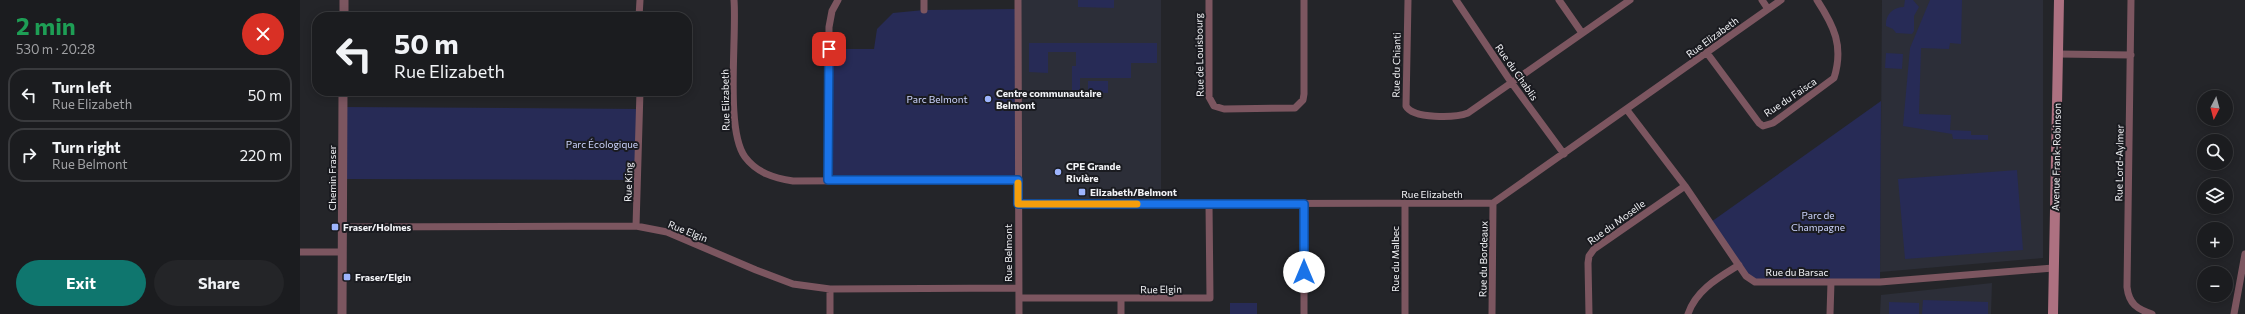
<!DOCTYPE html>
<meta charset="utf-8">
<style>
body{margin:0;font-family:Commissioner,sans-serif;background:#242528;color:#f1f3f6;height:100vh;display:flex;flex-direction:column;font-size:15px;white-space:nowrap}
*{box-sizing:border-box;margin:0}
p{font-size:13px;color:#a0a1a4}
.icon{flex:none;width:22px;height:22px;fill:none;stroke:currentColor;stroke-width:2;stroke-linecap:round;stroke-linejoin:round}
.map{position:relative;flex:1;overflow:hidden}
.details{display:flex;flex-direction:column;background:#1b1c1f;width:300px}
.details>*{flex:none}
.banner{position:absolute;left:12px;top:12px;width:380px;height:84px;border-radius:16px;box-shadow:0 2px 10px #0003,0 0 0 1px #393a3d;background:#1b1c1f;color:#f1f3f6;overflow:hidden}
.needle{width:26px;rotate:186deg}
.fabs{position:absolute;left:1897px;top:90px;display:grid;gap:8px}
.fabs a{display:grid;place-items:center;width:36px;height:36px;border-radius:50%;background:#1b1c1f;box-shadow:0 2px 10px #0003,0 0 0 1px #393a3d;font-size:20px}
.pin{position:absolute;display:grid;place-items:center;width:34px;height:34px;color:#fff;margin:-17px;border-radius:8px;box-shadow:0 2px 6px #0006}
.me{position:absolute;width:44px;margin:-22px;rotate:0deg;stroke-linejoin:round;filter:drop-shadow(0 0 3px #0008)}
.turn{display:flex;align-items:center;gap:14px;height:84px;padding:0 16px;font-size:18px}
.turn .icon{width:52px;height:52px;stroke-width:2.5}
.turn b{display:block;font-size:28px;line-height:34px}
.round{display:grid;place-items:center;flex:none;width:42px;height:42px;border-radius:21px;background:#242528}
.overview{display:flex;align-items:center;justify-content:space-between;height:68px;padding:0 16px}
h1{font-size:24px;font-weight:700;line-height:30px;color:#1e9e55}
.cta{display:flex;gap:8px;margin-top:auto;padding:8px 16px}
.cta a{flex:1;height:46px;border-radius:24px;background:#0f766e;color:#fff;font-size:16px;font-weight:700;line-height:46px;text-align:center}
.cta a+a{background:#242528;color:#f1f3f6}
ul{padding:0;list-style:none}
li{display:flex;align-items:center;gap:12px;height:54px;margin:0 8px 6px;padding:0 8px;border:2px solid #393a3d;border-radius:16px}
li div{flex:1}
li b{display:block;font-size:15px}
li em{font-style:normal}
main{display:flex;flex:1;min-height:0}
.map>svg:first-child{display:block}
.built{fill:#2c2e38}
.green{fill:#272b56}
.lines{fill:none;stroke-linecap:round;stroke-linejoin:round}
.minor{stroke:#7c5660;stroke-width:7}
.tertiary{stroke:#7c5660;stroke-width:9}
.secondary{stroke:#ad7181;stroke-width:10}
.route-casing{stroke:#114b97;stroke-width:10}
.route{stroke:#1a73e8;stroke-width:7}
.slow{stroke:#f59e0b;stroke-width:7}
.poi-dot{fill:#9db4fd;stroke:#1a1b20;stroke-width:1.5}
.labels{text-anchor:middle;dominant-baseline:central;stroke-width:4;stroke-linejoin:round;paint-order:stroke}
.street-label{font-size:10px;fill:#f2f3f6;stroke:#1a1b20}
.poi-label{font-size:10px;font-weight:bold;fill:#f2f3f6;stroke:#1a1b20;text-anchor:start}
.park-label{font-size:10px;fill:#ccd4fd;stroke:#1a1b20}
</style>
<main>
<section class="details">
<div class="overview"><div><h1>2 min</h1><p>530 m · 20:28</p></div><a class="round" style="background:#d93025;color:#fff"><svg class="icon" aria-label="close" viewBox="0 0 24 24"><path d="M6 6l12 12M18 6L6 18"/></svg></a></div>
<ul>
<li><svg class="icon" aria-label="left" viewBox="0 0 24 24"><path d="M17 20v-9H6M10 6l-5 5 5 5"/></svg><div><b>Turn left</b><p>Rue Elizabeth</p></div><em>50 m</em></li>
<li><svg class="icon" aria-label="right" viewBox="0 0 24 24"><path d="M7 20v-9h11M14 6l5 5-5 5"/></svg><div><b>Turn right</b><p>Rue Belmont</p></div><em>220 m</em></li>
</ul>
<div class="cta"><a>Exit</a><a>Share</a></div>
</section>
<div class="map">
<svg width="1945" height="314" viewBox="0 0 1945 314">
<rect width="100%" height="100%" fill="#242529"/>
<path class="built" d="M718,0h143v204h-143z
M1582,0h161v258l-163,14z
M1692,283l-1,31h-111l1,-19z"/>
<path class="green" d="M778,0h36v8l-36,-1z
M1605,0h8l6,7 -5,9v15l-2,3 -16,-1 -3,-4 -7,-3c-1,-11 7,-19 18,-19z
M1630,0h32l-1,44 -11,-1 -1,6 -28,-1 -2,66 32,1 -1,15 21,1v4h17v5l-35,-1 -1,-5 -49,-8 7,-78z
M718,9v171l-190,1 1,-132h45l3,-20 16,-16 31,-3z
M729,43h128v20h-26v15h-51v13h-8v-25h4v-14h-28v21l-19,-1z
M1586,53l17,1 -1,15 -17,-1z
M788,81h20v12l-20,-1z
M1581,101l-1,181 -129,-2 -40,-58z
M43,107l297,2 -2,71 -295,-1z
M1717,170l6,80 -118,9 -7,-80z
M1623,300l65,2v12h-66z
M1589,302l30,1v11h-30z
M930,303h27v11h-27z"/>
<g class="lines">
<path class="minor" d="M434,0c3,37 -9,130 11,157 12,16 29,21 48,24l225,-1
M624,0v10
M718,0l1,314
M909,0v97l5,9 10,3 71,-1 8,-8 1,-6v-94
M1108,0l-2,106c7,13 49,12 62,7l162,-113
M1156,0l55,82 53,72
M1259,0l23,33
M1462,0l6,9
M1831,0l-4,287c2,17 10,22 25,27
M339,17l1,-17
M1407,53l52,70 4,3 10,-3 61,-45c10,-32 0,-52 -17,-78
M1758,54l73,1
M1327,110l58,76 61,90 9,6h125l173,-14
M528,181l1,-154 3,-16 6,-11
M718,204l475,-1 288,-203
M336,226l4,-135
M42,227l294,-1 31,6 89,38 37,14 37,5 189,-1
M0,252h42
M530,289v25
M719,298h191l-1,-94
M821,299v15
M1004,314v-110
M1105,314v-110
M1192,314l1,-111
M1289,314l-1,-51 1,-7 5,-7 91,-63
M1388,314c8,-24 30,-36 51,-49
M1530,314l1,-32
M1934,314l11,-60"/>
<path class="tertiary" d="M44,17v-17
M42,314l1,-223"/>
<path class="secondary" d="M1753,314l6,-314"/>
</g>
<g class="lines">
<defs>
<path id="route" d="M529,49l-1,131h190v24h286v68"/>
</defs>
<use href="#route" class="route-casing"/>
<use href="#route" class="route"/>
<path class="slow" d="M718,183v21h119"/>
</g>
<g class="poi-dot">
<circle cx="688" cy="99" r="4"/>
<circle cx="758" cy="172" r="4"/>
<rect x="778" y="188" width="8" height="8" rx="2"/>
<rect x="31" y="223" width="8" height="8" rx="2"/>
<rect x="43" y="273" width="8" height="8" rx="2"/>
</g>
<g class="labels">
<g class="street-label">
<text transform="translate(1412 37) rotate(-36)">Rue Elizabeth</text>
<text transform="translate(899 55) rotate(-91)">Rue de Louisbourg</text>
<text transform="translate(1096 65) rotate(-89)">Rue du Chianti</text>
<text transform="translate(1217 72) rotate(55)">Rue du Chablis</text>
<text transform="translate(1490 97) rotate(-34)">Rue du Faisca</text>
<text transform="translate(425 100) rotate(-91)">Rue Elizabeth</text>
<text transform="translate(1756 157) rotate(-89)">Avenue Frank-Robinson</text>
<text transform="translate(1819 163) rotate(-89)">Rue Lord-Aylmer</text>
<text transform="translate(32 178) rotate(-90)">Chemin Fraser</text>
<text transform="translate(328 182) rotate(-88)">Rue King</text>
<text x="1132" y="194">Rue Elizabeth</text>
<text transform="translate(1316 222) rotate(-36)">Rue du Moselle</text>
<text transform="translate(388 231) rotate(22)">Rue Elgin</text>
<text transform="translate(708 253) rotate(-90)">Rue Belmont</text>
<text transform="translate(1095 259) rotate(-90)">Rue du Malbec</text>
<text transform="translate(1183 259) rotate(-89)">Rue du Bordeaux</text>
<text x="1497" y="272">Rue du Barsac</text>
<text transform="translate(861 289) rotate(-1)">Rue Elgin</text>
</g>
<g class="poi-label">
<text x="696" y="93">Centre communautaire<tspan x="696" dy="12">Belmont</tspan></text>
<text x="766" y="166">CPE Grande<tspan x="766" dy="12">Rivière</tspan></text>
<text x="790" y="192">Elizabeth/Belmont</text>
<text x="43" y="227">Fraser/Holmes</text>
<text x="55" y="277">Fraser/Elgin</text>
</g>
<g class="park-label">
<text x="637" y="99">Parc Belmont</text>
<text x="302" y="144">Parc Écologique</text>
<text x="1518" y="215">Parc de<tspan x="1518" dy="12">Champagne</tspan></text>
</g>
</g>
</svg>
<div class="fabs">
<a><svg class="needle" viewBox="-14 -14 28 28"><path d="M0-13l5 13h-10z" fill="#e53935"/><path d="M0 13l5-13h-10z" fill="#a0a1a4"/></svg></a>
<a><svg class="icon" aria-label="search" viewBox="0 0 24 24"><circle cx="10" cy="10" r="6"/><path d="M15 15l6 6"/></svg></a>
<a><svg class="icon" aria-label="layers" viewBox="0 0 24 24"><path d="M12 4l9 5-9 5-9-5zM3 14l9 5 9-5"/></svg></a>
<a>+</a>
<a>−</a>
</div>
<div class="pin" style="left:529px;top:49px;background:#d93025"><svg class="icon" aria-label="arrive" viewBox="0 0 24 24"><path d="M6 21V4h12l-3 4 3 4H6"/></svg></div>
<svg class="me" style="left:1004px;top:272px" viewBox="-20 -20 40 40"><circle r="19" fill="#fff"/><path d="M0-13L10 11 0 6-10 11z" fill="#1a73e8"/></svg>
<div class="banner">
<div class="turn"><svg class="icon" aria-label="left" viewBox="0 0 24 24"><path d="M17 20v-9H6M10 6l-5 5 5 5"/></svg><div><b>50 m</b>Rue Elizabeth</div></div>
</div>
</div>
</main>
